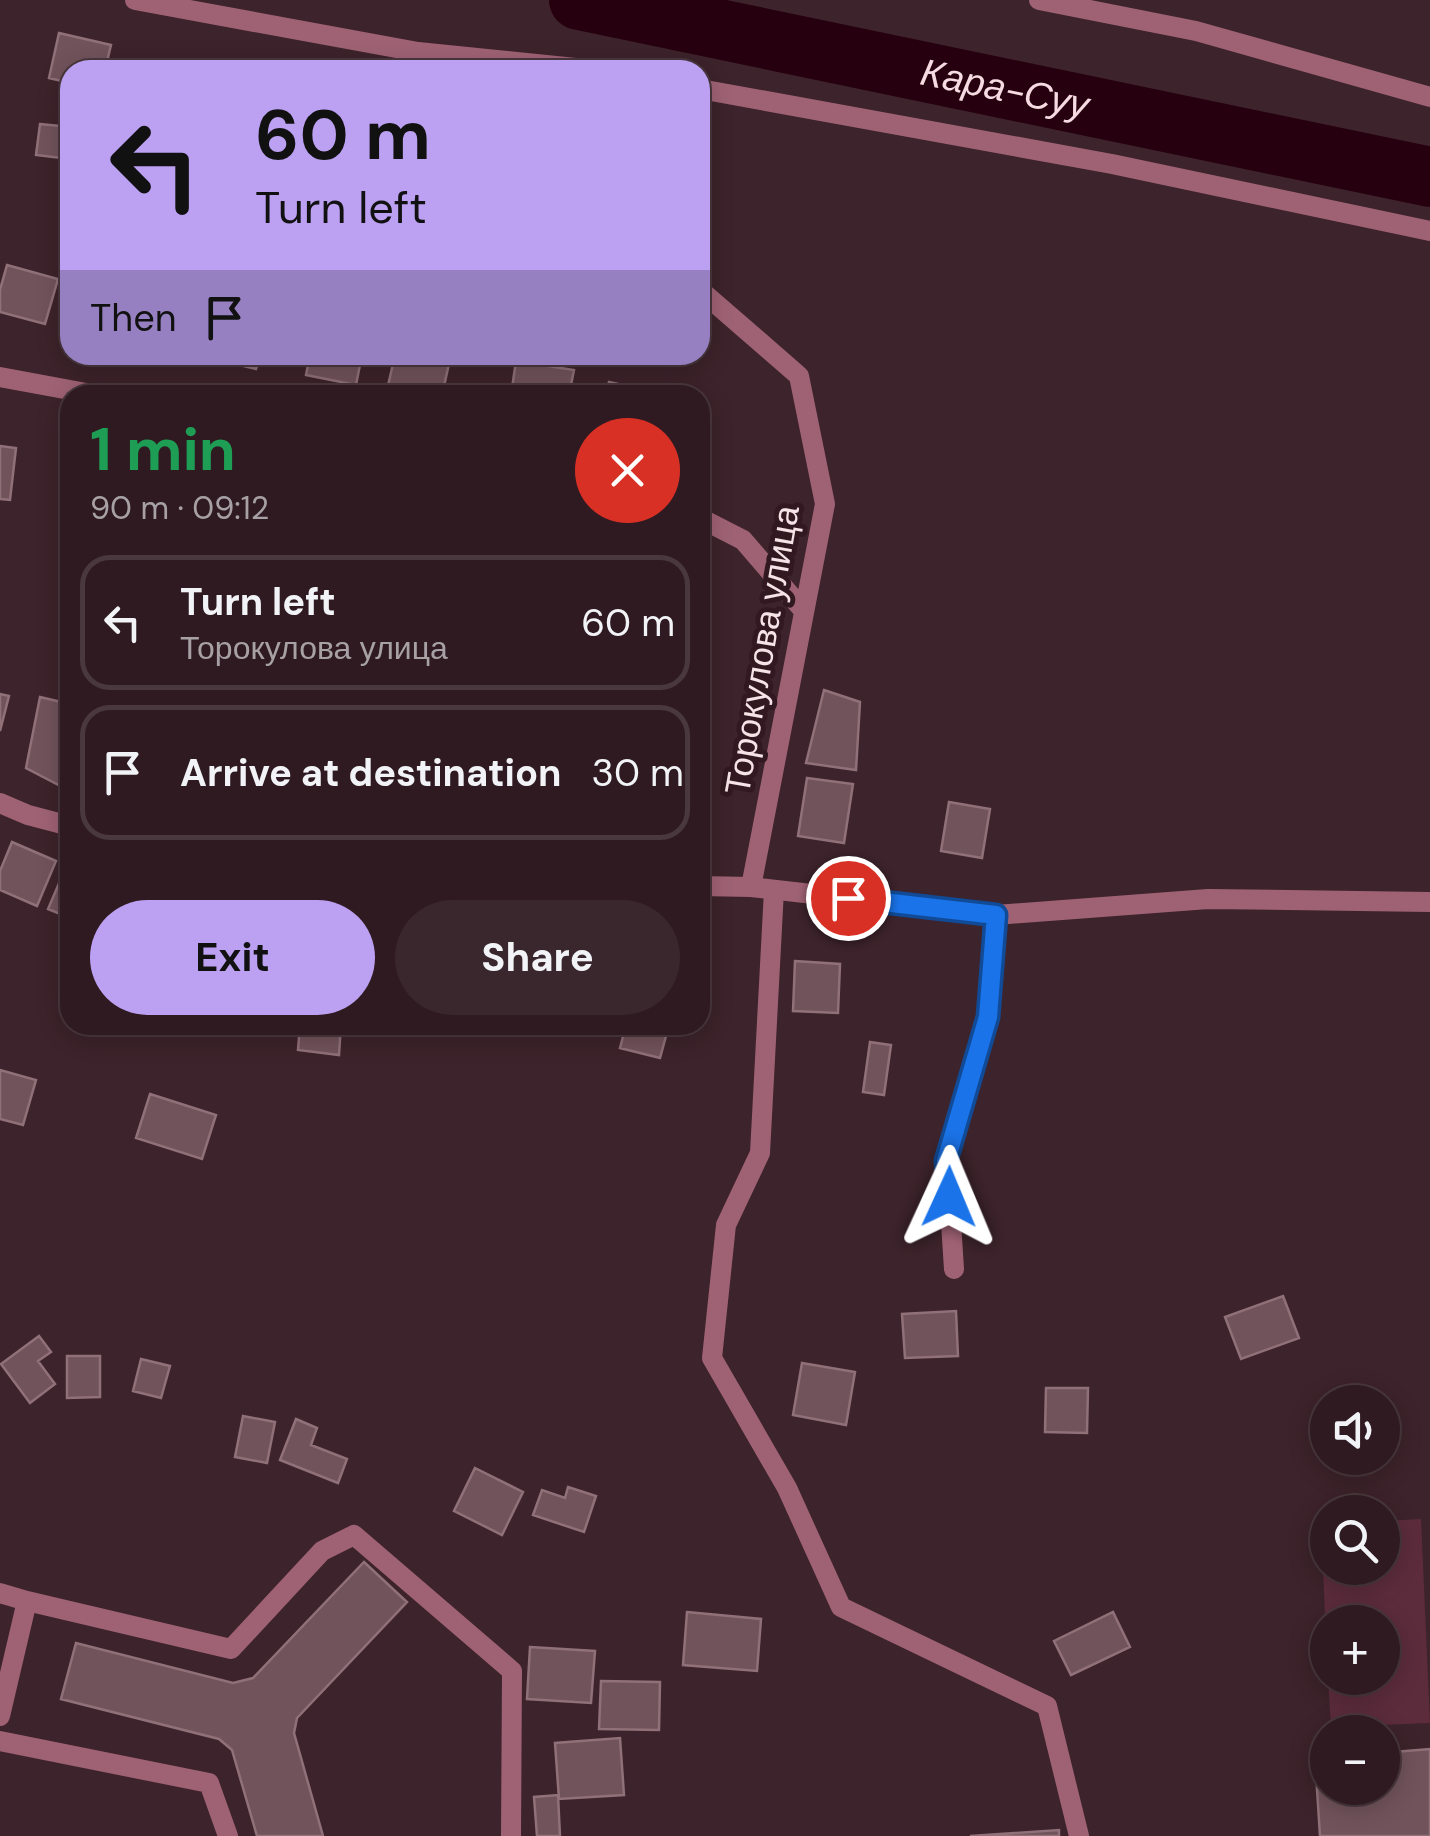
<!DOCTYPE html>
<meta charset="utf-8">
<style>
body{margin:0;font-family:"DM Sans",sans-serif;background:#3a272d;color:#f1f3f6;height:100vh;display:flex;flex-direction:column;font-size:38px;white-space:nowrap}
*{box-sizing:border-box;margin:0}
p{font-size:32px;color:#a7a1a5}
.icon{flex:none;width:55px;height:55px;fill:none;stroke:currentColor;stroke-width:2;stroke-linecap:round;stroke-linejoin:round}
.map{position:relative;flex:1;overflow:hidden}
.panel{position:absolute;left:60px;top:385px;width:650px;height:650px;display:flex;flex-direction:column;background:#2e1a20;border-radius:30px;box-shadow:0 5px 25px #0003,0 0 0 2px #49383e}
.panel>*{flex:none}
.banner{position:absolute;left:60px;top:60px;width:650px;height:305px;border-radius:30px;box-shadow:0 5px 25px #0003,0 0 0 2px #49383e;background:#bca0f2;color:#111;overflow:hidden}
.fabs{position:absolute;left:1310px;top:1385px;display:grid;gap:20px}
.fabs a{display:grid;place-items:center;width:90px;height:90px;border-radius:50%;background:#2e1a20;box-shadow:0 5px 25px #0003,0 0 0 2px #49383e;font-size:50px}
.pin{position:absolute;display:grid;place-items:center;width:85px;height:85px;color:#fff;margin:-42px;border:5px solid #fff;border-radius:50%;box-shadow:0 2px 10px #0007}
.me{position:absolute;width:110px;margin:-55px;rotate:1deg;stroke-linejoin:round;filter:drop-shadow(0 0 8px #0008)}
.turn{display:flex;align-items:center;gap:35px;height:210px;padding:0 30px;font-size:45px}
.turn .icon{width:130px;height:130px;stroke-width:2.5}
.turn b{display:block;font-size:70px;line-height:85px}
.then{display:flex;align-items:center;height:95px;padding:0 30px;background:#0003;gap:20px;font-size:38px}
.round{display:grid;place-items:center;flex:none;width:105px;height:105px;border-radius:52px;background:#3a272d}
.headline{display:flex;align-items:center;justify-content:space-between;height:170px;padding:0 30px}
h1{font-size:60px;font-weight:700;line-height:75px;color:#1e9e55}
.button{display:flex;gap:20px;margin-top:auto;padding:20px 30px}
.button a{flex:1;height:115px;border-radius:60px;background:#bca0f2;color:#111;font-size:40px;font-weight:700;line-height:115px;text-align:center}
.button a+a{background:#3a272d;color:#f1f3f6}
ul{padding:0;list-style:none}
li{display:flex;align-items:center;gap:30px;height:135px;margin:0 20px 15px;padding:0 10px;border:5px solid #49383e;border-radius:30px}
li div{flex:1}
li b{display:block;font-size:38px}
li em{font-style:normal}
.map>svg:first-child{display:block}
.green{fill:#5c2c3c}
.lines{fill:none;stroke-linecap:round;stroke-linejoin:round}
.river{stroke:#27000f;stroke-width:60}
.building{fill:#71535b;stroke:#907079;stroke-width:2.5}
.minor{stroke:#9f6275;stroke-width:20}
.route-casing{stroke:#114b97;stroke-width:25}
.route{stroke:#1a73e8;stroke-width:18}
.labels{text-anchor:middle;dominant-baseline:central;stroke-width:10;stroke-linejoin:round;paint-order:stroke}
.street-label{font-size:35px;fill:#f5e3e7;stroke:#321921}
.water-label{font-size:38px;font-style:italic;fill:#f6dbe2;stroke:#321921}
</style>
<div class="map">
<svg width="1430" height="1836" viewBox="0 0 1430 1836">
<rect width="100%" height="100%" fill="#3d232b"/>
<path class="green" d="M1421,1519l9,204 -99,4 -3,-49h54v-56h-54l-1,37 -6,-135 6,-1 1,45h54l1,-47z"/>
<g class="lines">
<path class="river" id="s1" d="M579,0l851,177"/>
</g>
<path class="building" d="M59,33l52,12 -6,25h-35v13l-21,-5z
M40,124l30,3v32l-34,-4z
M7,265l51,14 -13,45 -45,-12v-22z
M197,355h63l-4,14z
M310,355h52l-6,30 -50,-10z
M395,355h56l-9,40h-29l-26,-5z
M516,361l58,9 -5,25h-58z
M609,382l59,13h-62z
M0,446l16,2 -6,52 -10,-1z
M824,690l36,12 -4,68 -50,-7z
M0,694l9,2 -9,35z
M40,697l30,7v87l-44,-23z
M807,778l46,6 -9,59 -46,-7z
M949,802l41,7 -8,49 -41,-7z
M12,842l44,19 -19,45 -37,-16v-19z
M66,867l4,2v49l-22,-9z
M795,961l45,3 -2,49 -45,-2z
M300,1025h41l-2,30 -41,-5z
M626,1025h43l-9,33 -40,-10z
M870,1042l21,3 -7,50 -21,-3z
M0,1070l36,10 -13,45 -23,-6z
M150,1094l66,21 -14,44 -66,-21z
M1283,1296l16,42 -58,21 -16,-42z
M956,1311l2,45 -53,2 -3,-44z
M39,1336l12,16 -13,9 17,23 -25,19 -29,-39z
M67,1356h33v41l-33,1z
M141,1359l29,7 -9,32 -28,-7z
M802,1363l53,9 -9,53 -53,-10z
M1046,1388h42l-1,45 -42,-1z
M243,1416l32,6 -8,41 -32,-6z
M296,1419l21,9 -6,17 36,14 -9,24 -58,-23z
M475,1468l48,24 -21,43 -48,-24z
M568,1487l28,9 -12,36 -51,-17 9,-25 23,8z
M364,1562l43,40 -110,116 -3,15 29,103h-66l-25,-86 -13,-11 -158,-40 15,-56 157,40 20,-5z
M687,1612l74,7 -4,52 -74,-6z
M1113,1612l17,35 -59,28 -17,-34z
M530,1647l65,4 -4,52 -64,-4z
M601,1681l59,1 -1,48 -60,-1z
M620,1738l4,57 -65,4 -4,-56z
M1430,1749v87h-110l-5,-78 13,-1v31h54v-35z
M558,1795l2,41h-23l-3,-39z
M1059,1830v6h-89z"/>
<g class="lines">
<path class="minor" d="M135,0l283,52 22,18
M1039,0l157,31 234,66
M418,52l177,18
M700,89l412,75 318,67
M700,290l99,86 26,128 -74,383
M0,377l97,18
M700,518l43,22 61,71
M0,803l28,12 42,11
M700,886l51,1 245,28 212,-16 222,3
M774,890l-14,263 -34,72 -14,133 75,130 54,119 206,99 32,130
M954,1269l-7,-108 41,-144 8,-102
M0,1593l27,8
M0,1716l27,-115 204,48 91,-98 32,-16 158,136 -1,165
M0,1741l209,42 19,53"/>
</g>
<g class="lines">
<defs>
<path id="route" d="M848,898l148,17 -8,102 -42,144 3,36"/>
</defs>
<use href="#route" class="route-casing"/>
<use href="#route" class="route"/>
</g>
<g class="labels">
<g class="street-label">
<text transform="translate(762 650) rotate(-80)">Торокулова улица</text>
</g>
<g class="water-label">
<text stroke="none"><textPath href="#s1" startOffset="435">Кара-Суу</textPath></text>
</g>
</g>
</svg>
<div class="fabs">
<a><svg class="icon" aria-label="sound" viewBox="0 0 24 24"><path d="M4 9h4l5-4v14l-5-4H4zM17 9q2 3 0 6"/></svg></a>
<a><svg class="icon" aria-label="search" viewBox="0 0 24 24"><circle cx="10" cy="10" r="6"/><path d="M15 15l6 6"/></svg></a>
<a>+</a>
<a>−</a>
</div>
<div class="pin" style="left:848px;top:898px;background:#d93025"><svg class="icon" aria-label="arrive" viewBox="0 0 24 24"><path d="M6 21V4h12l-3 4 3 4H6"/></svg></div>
<svg class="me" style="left:949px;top:1197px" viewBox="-20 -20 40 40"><path d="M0-17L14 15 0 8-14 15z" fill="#1a73e8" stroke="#fff" stroke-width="4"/></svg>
<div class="banner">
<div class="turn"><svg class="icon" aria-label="left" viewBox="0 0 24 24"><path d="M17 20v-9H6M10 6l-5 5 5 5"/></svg><div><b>60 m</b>Turn left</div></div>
<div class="then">Then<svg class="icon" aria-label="arrive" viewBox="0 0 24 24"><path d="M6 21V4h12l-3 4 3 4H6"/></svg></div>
</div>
<section class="panel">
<div class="headline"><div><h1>1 min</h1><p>90 m · 09:12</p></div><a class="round" style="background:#d93025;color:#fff"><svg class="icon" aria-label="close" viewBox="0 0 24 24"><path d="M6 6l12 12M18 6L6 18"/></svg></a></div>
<ul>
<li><svg class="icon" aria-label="left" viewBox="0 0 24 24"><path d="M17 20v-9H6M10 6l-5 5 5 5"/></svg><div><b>Turn left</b><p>Торокулова улица</p></div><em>60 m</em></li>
<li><svg class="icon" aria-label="arrive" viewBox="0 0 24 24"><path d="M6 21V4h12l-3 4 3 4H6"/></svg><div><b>Arrive at destination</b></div><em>30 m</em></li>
</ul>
<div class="button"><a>Exit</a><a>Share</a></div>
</section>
</div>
